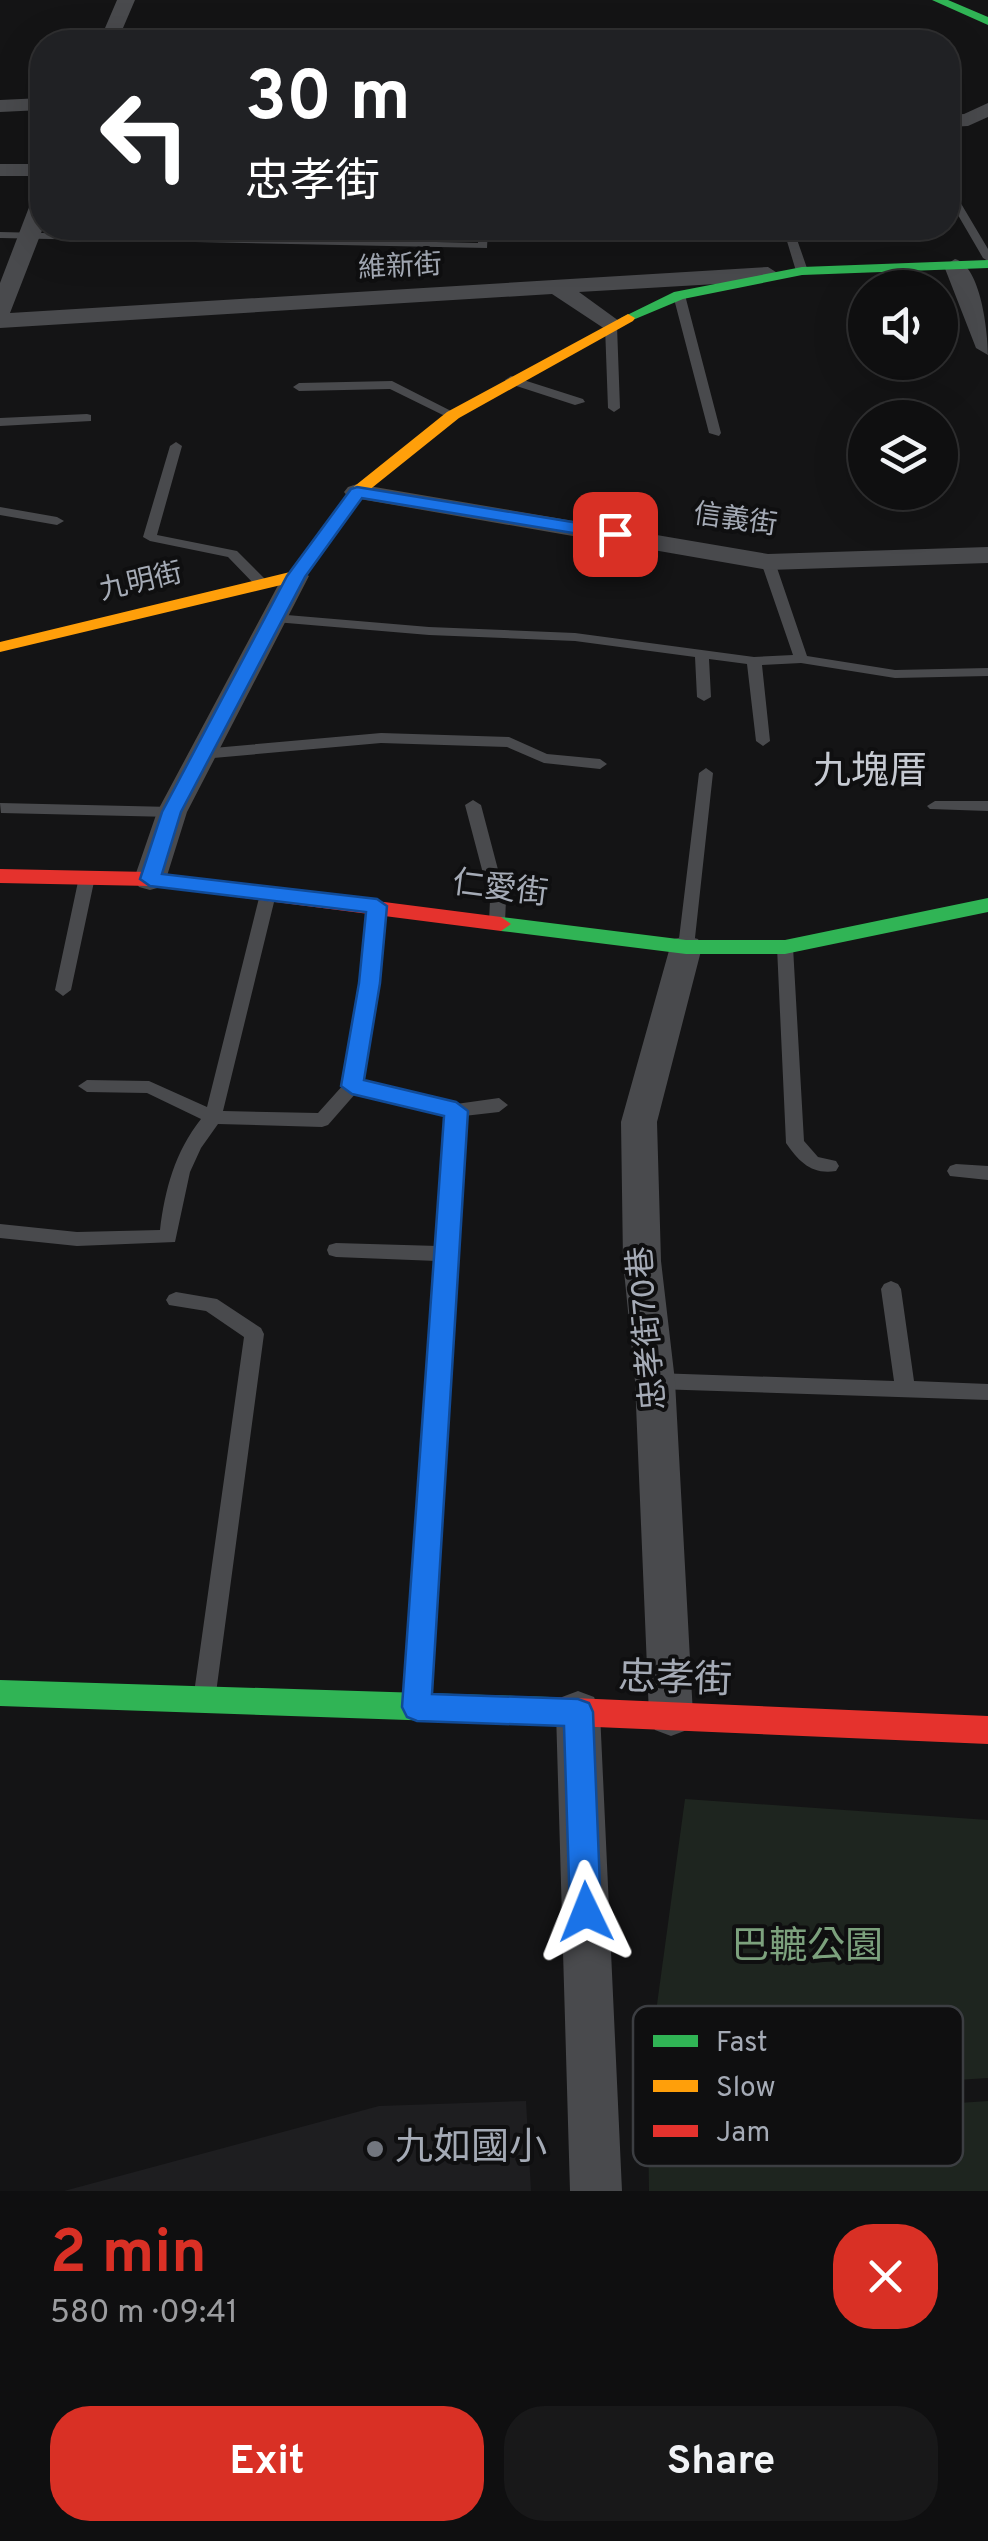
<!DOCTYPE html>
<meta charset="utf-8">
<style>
body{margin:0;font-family:Overpass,"Noto Sans TC",sans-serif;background:#181819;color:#f1f3f6;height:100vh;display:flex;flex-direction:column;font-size:38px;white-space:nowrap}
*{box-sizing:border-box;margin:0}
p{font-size:32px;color:#9b9c9f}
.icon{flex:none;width:55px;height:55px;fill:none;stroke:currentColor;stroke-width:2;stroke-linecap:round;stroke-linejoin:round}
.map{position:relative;height:2191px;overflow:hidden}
.panel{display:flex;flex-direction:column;background:#0f0f10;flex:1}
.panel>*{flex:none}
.top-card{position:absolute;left:30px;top:30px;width:930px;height:210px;border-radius:40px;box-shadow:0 10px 40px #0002,0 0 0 2px #2f2f30;background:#202124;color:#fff;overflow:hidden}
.controls{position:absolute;left:848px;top:270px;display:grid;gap:20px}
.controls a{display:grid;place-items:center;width:110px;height:110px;border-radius:50%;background:#0f0f10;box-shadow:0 10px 40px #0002,0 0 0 2px #2f2f30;font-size:50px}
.pin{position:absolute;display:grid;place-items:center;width:85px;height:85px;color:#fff;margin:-42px;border-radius:20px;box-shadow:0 5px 15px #0006}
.me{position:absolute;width:110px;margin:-55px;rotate:358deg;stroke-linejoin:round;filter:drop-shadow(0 0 8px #0008)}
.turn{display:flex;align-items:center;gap:35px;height:210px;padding:0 50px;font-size:45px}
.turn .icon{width:130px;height:130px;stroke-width:2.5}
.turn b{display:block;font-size:70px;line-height:85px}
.round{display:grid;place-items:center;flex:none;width:105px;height:105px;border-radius:40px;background:#181819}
.head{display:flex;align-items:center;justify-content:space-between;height:170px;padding:0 50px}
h1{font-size:60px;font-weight:700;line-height:75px;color:#d93025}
.primary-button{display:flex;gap:20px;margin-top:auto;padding:20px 50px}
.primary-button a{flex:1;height:115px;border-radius:40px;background:#d93025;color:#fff;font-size:40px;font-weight:700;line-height:115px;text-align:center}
.primary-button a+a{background:#181819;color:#f1f3f6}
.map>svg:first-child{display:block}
.built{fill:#1e1e20}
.green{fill:#1e251f}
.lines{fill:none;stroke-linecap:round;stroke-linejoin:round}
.lane{fill:#494a4d;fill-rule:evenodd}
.street{fill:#494a4d;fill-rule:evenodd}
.fast{fill:#30b455;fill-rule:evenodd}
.slow{fill:#ff9f0a;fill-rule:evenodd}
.jam{fill:#e5322d;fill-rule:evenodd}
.route{fill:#1a73e8;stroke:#114b97;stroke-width:2.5}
.poi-dot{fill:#72767e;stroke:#0f0f10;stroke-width:4}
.labels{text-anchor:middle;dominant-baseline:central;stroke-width:8;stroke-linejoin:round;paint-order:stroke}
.far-street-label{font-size:28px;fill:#a5abb6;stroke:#0f0f10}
.street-label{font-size:32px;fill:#a5abb6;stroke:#0f0f10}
.quarter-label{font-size:38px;fill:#c6cad2;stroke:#0f0f10}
.near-street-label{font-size:38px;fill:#a5abb6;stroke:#0f0f10}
.near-park-label{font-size:38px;fill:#7ca17d;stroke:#0f0f10}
.near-poi-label{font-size:38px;fill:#a5abb6;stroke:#0f0f10;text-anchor:start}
.key{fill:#0f0f10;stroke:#3c3e42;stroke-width:2.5}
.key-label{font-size:28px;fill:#a5abb6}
</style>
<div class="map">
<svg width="988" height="2191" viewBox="0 0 988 2191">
<rect width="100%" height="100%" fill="#141415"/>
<path class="built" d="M526,2101l5,90h-467l315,-85z"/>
<path class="green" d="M685,1799l303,21v258l-344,22z
M988,2101v90h-339l-1,-67z"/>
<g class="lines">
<path class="lane" d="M948,187l5,3 35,59v12l-5,-3 -35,-60z
M478,228h10l-1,20 -487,-10v-6l478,11z
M783,228h10l15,43 -2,2 -10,-2z
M679,292l6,3 36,138 -2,3 -10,-3 -36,-138z
M611,323l6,3 3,82 -6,4 -6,-4 -3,-82z
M511,376l72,23 2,3 -10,3 -68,-22 -2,-3z
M392,381l67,34 -10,3 -59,-29 -91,2 -6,-4 6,-4z
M87,414l4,1v6l-91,5v-8z
M176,442l6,4 -25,89 80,16 31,31v6h-10l-30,-31 -78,-16 -7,-4 27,-91z
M0,507l57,10 7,4 -7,4 -57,-10z
M768,558l7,4 32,94 88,14 93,-2v8l-93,2 -94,-15 -39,2 8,76 -7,5 -7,-5 -9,-77 -38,-5 2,38 -7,4 -7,-4 -2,-40 -120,-16 -146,-6 -154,-13 -7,-4 7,-4 154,13 146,6 179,24 39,-2 -32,-93z
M381,733l128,4 38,17 53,5 7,5 -7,5 -56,-6 -37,-16 -126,-4 -179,16 -7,-5 7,-5z
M706,768l7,5 -19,174 -8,6 -8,-6 21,-174z
M473,800l8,5 25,95 -1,22 -8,6 -8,-6 1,-22 -25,-95z
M935,801h53v10l-58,-2 -3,-3z
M0,803l172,4 8,5 -8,5 -171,-4z
M87,872l8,5 -24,113 -8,6 -8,-6 24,-113z
M268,889l8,5 -53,217 95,2 26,-29 18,-101 7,-77 8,-5 8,5 -7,77 -17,99 95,22 43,-6 9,7 -9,7 -35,4 -36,581 -3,7 -8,3 -8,-3 -3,-7 31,-436 -101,-4 -7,-2 -2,-5 2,-5 7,-2 102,3 9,-131 -91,-22 -28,32 -6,2 -104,-3 -17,24 -11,24 -15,70 -98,4 -77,-8v-14l77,8 83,-2c5,-41 15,-78 41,-111l-54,-26 -60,-1 -9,-6 9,-6 62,1 58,26 53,-213z
M785,941l8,6 11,194 14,16 18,4 3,5 -3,5c-24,4 -37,-9 -50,-28l-9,-196z
M956,1164l32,2v14l-38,-4 -3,-5 3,-5z
M891,1281l7,3 3,5 13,92 74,3v16l-333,-11 -7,-2 -3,-6 3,-6 7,-2 239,8 -13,-92 3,-5z
M176,1292l41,7 44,29 3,6 -48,359 -3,7 -8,3 -8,-3 -3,-7 50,-356 -38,-26 -37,-6 -3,-5 3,-5z"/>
<path class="street" d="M117,0h18l-18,42h-18z
M42,98v12l-42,2v-12z
M988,103v14l-20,9 -20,1v-12l16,-1z
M0,164h42v12h-42z
M42,196l1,32 -33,85 758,-46 11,7 -11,7 -189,11 40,29 4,5 -12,7 -59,-39 -552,34v-45l31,-81z
M955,259c26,7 33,73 33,96l-12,-7 -32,-82z
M357,484l411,70 220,-7v16l-220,7 -420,-73 -4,-5 4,-5z
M296,568l13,8 -122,236 -21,67 -5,8 -11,3 -11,-3 -5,-8 23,-67 126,-236z
M686,936l12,3 4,8 -45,175 4,139 14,120 18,334 -6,15 -16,6 -16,-6 -6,-15 -14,-334 -12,-120 -2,-139 49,-175 4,-8z
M578,1691l16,6 6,15 22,479h-52l-14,-479 6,-15z"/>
<path class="fast" d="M932,0h16l40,17v8z
M988,260v8l-186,7 -119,24 -55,23 -7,-4 53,-26 128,-25z
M988,898v14l-203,42h-99l-185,-23 -10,-7 10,-7 185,23h99z
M0,1680l550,17 10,4 4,10 -4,10 -10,4 -550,-19z"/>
<path class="slow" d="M628,314l7,4 -2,3 -174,97 -96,77 -61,85 -302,72v-10l290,-70 61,-83 96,-77z"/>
<path class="jam" d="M0,869l150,3 351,45 10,7 -10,7 -351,-45 -150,-3z
M550,1697l438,19v28l-438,-19 -10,-4 -4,-10 4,-10z"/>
</g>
<path class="route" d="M357,487l258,42 9,5 -9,6 -253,-42 -57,79 -124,235 -19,62 215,25 10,7 -7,77 -16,97 92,22 12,9 -36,583 146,5 11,4 4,9 8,200 -5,11 -10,4 -11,-4 -5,-11 -6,-186 -147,-5 -10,-4 -5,-10 42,-591 -92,-22 -11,-8 18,-103 7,-71 -216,-26 -10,-7 22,-67 125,-236 64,-87z"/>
<circle class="poi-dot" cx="375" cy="2149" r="10"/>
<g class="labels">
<g class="far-street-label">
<text transform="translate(400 268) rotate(-3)">維新街</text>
<text transform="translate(735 521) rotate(8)">信義街</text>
<text transform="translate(141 583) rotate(-13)">九明街</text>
</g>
<g class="street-label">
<text transform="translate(500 890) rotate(7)">仁愛街</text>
<text transform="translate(649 1328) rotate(-95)">忠孝街70巷</text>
</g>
<g class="quarter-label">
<text x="870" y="773">九塊厝</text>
</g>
<g class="near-street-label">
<text transform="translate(675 1681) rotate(2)">忠孝街</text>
</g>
<g class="near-park-label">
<text x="807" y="1948">巴轆公園</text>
</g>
<g class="near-poi-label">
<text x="395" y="2149">九如國小</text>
</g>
</g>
<rect x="633" y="2006" width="330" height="160" rx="15" class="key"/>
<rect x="653" y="2035" width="45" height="12" fill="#30b455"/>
<rect x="653" y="2080" width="45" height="12" fill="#ff9f0a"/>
<rect x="653" y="2125" width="45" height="12" fill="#e5322d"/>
<g class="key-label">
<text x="716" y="2051">Fast</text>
<text x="716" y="2096">Slow</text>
<text x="716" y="2141">Jam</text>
</g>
</svg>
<div class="controls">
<a><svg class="icon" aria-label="sound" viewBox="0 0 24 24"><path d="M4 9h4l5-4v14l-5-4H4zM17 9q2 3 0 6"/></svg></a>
<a><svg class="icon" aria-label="layers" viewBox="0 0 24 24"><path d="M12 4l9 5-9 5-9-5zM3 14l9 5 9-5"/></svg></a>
</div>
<div class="pin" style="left:615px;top:534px;background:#d93025"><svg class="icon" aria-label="arrive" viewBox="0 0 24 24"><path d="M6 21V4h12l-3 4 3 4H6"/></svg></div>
<svg class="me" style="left:586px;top:1912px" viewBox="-20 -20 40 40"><path d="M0-17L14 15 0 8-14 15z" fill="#1a73e8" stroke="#fff" stroke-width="4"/></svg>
<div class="top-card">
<div class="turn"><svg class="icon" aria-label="left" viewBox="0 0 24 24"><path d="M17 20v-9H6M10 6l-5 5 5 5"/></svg><div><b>30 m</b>忠孝街</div></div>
</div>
</div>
<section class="panel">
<div class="head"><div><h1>2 min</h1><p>580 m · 09:41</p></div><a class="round" style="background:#d93025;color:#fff"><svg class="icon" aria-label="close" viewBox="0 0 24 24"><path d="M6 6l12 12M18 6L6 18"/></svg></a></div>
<div class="primary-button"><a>Exit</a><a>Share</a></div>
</section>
